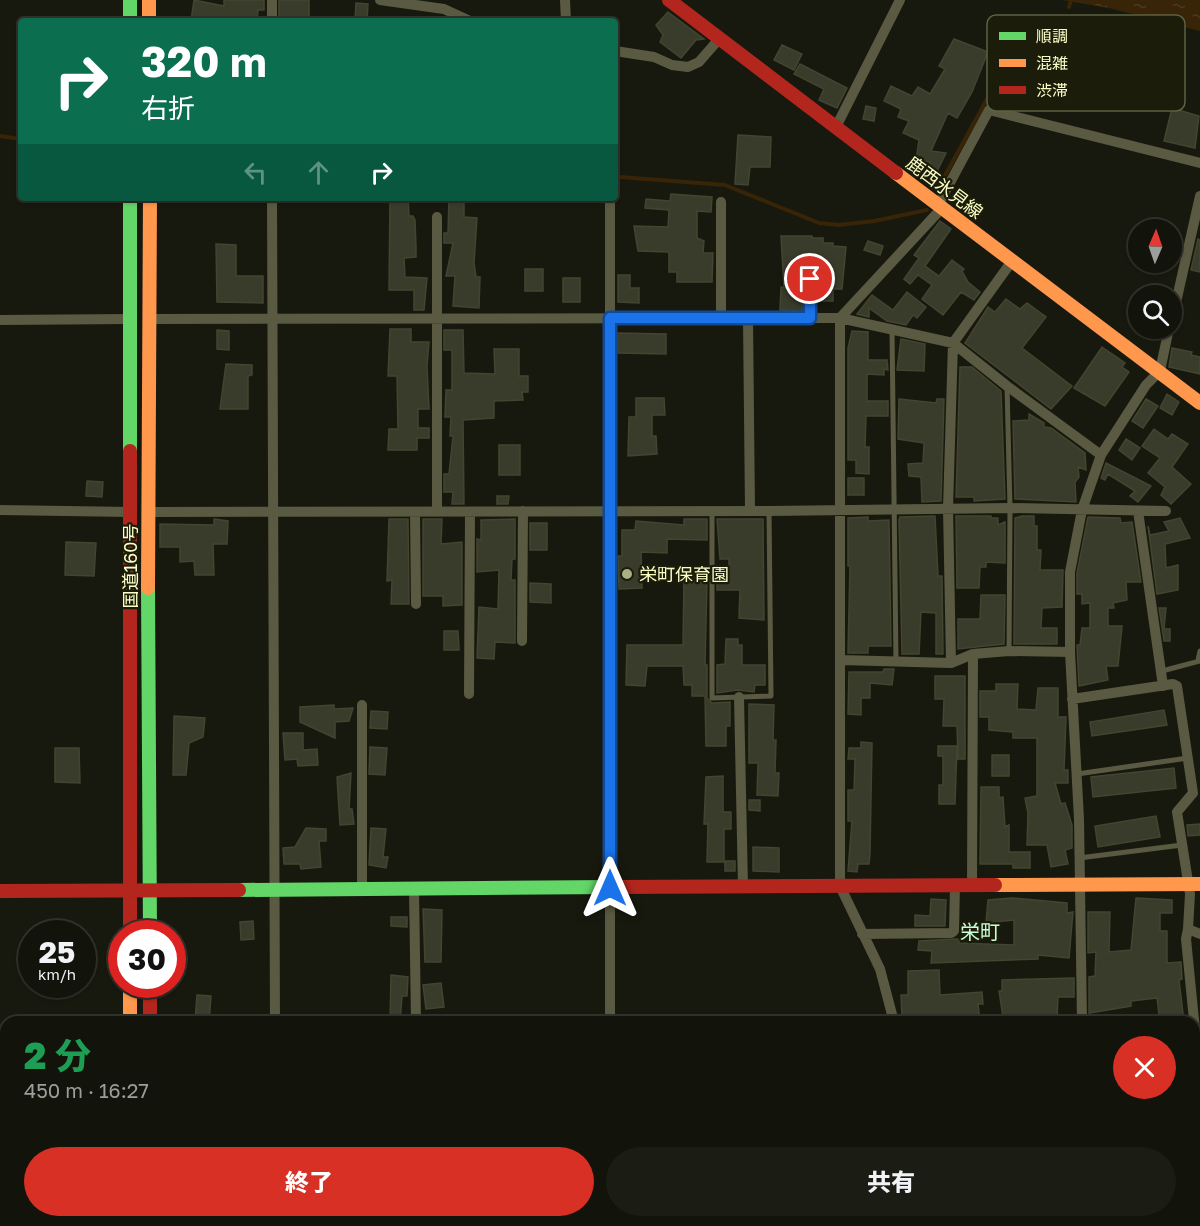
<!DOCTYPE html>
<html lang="ja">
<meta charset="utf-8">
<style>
body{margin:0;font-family:"Golos Text","Noto Sans JP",sans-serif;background:#1b1c13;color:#f1f3f6;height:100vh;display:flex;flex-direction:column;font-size:22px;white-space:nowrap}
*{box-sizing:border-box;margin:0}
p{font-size:20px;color:#9c9e9c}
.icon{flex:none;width:33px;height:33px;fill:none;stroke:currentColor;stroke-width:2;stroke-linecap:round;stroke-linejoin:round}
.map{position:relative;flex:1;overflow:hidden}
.side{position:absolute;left:0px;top:1016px;width:1200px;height:212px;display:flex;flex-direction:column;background:#12130a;border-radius:18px 18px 0 0;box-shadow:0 2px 4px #0004,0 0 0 2px #31322b}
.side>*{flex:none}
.banner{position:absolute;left:18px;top:18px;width:600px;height:183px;border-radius:6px;box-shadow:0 2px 4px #0004,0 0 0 2px #31322b;background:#0b6e4f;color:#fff;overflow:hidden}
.needle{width:39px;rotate:2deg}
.fabs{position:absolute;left:1128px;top:219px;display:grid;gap:12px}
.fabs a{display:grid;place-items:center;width:54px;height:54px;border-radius:50%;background:#12130a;box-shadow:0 2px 4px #0004,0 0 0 2px #31322b;font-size:30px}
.speed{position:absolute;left:18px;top:920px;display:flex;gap:12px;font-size:30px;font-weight:700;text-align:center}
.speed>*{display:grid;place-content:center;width:78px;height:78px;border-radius:50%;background:#12130a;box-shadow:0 2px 4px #0004,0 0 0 2px #31322b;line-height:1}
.speed small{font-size:15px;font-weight:400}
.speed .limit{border:9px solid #d22;background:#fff;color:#111}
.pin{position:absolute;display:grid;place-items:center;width:51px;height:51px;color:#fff;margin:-26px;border:3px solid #fff;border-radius:50%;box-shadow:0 2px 6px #0007}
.me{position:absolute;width:66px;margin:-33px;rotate:0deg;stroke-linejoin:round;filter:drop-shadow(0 0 4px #0008)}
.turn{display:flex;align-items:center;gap:21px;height:126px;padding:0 24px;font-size:27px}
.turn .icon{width:78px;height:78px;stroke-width:2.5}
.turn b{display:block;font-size:42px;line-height:51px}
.lanes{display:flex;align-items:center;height:57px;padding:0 24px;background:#0003;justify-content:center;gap:30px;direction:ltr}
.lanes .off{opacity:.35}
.round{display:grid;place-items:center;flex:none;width:63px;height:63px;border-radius:32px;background:#1b1c13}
.head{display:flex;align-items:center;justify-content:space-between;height:102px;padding:0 24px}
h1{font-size:36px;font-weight:800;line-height:45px;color:#1e9e55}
.cta{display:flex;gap:12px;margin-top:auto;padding:12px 24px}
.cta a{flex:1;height:69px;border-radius:36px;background:#d93025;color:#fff;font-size:24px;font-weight:800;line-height:69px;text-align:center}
.cta a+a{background:#1b1c13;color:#f1f3f6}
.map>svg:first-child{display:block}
.water{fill:url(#water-ripples)}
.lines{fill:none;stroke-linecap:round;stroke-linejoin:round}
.stream{stroke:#382406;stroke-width:4}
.building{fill:#3a3c2b;stroke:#42452f;stroke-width:1.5}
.lane{stroke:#5a5a42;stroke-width:5}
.street{stroke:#5a5a42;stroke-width:10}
.fast{stroke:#63d668;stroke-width:14}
.slow{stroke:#ff974d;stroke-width:14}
.jam{stroke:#b3261e;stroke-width:14}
.route-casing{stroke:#114b97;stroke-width:15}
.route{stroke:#1a73e8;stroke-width:10}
.poi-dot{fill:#acae86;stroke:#1b1d0a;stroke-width:2}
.labels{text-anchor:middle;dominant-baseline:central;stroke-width:4.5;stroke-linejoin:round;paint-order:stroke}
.street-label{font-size:18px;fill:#fbffc6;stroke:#1b1d0a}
.poi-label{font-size:18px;fill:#fbffc6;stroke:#1b1d0a;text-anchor:start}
.neighbourhood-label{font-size:20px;fill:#c8ffd9;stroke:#1b1d0a}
.key{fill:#1b1d0a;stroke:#5e6142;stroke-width:1.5}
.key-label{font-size:16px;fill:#fbffc6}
</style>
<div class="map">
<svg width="1200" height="1226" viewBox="0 0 1200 1226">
<defs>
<pattern id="water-ripples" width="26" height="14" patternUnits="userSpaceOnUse" patternTransform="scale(1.5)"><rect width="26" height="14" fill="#382406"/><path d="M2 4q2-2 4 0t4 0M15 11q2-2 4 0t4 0" fill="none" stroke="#4c3a1d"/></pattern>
</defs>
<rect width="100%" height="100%" fill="#18190e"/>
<path class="water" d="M1062,0h138v31l-91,-23z"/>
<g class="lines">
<path class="stream" d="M1069,7l2,-7
M1057,51l9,-29
M0,136l21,3
M620,177l105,8 94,38 20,2 35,-4 53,-11
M942,181l78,-142 4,2"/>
</g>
<path class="building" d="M194,0l30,6v-6h40v10h-6l-1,11h-66z
M279,0h30v20l-30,-1z
M356,3l12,1 -1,17h-12z
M668,12l36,27 -8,1 -15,18 -21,-16 3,-7 -7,-10z
M954,39l34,13 -16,40 -15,26 -9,-5 -17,38 15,2 -16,32 -3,-1 3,-22 -14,-2 3,-20 -16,-7 6,-12 -11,-4 3,-8 -17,-8 7,-15 21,10 6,-9 12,7 15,-25 -6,-3z
M782,45l20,9 -8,16 -20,-10z
M800,64l47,24 -10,20 -18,-8 5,-11 -30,-15z
M866,106l10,2 -2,13 -11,-2z
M1172,108l27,8 -4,32 -31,-7z
M738,135l33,2 -1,30h-20l-2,18 -13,-1z
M671,194l41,3 -1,15 -14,-1v27l7,3 -1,12h10l-1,29h-35v-10h-8v-20l-31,-1 -4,-25 34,1 1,-17 -24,-2 1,-9 24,2z
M390,198h18l1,18h4l2,4 1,27v10l-12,1 1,19 22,1 -3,32h-10v-20h-25z
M449,198h15v19l13,1 -3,45 2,14h4l-1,31 -26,-2 2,-30h-9l7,-33h-9v-10h4z
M940,221l11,8 -26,37 14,10 13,-16 12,9 -2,2 6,11 12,10 -6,8 -13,-8 -18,23 -21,-16 10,-14 -14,-10 -8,9 -6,-5 15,-21 -5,-3z
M781,236h31v2h11v5h10v3l13,1 -4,42h-9v12h-15l-1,-42 -3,-5 -5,-1 -7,7v51l-22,-1 1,-23 3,1z
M1198,239l2,1v32l-9,-2z
M868,241l15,5 -3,9 -16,-5z
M216,244l20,1v31h27v27l-46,-1z
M525,269h18v22h-18z
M618,275h12v13h9v15l-21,-1z
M563,278h17v24h-17z
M907,292l19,15 -9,11 -4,-3 -7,10 -19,-4 -18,-13v9l-12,-3 15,-19 21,15z
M1006,299l14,10 7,-6 19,14 -24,31 50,38 -21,23 -86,-66 23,-36 7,5z
M390,329h21v13h18l-2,24 2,43h-11v19h11v10h-12v12h-29l1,-21h9l-1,-53h-9z
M217,330l12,1v19l-12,-1z
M444,330h19l1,43 31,1 -1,-25h25v27h9v16h-6l1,8 -29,1v17l-31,2 1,84h-12l1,-12h-9v-18h5l4,-38h-3l1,-19h-6l1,-27h6v-40h-8z
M852,331l16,1v28h19l1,10 -4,-1v6l-17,-1v27h21v15h-22l-1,31h4v27l-13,-1v-13h-8v-112z
M618,333l48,1v20l-48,-1z
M901,339l24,5 -1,27 -27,-1z
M1102,347l23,16 -3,4 7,5 -24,34 -31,-18z
M1172,348l20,4 -1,3 9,2v17l-31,-7z
M226,364l26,1v10l-4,1v33h-28z
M960,367h12l29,24 4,108 -31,2v-4h-18z
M1167,394l12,8 -7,13 -12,-7z
M636,398h28l1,17h-13v21h4l1,18 -29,2 1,-39h7z
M899,399l37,4 1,-4h7l-3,102 -19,1 -1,-25 -12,-1 -1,-12 15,-1 1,-20 -26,-4z
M1146,399l12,7 -15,22 -11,-7z
M1029,414l15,9v4l7,1 34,25 1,17 -8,-3 1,10 -4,5 1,20 -61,-3 -2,-78 16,-1z
M1154,429l14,10 4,-5 16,10 -16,23 19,17 -20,20 -10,-9 4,-8 -17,-14 12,-15 -18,-12z
M1126,439l14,9 -8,12 -13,-10z
M499,445h21v30h-21z
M1106,463l45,23 -13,16 -8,-6 5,-5 -27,-17 -3,6 -4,-2z
M848,478h16v17h-16z
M87,481l16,1 -1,15 -16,-1z
M497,496h12l-1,8h-11z
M935,516l3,60h4l1,78h-7v-41l-15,-1 -2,42h-17l-3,-134 1,-3z
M956,516h35v2h7v7l7,-3v41l-19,-1v5h-6l-1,21h-22z
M1022,516h12v10h3v24h4l-1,20h23l-1,37 -20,1 -1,20h16v16h-43l1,-126z
M868,517v4l21,-1 2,126h-23v7h-20l2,-87h-2v-48z
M1088,517l32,1 1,5 11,-1 9,60h-15l1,18 -14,3 1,5h-6v18h14l-4,40h-12l2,14 -29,6 -2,-41h3l2,-17h8v-25l-8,1v-10h-5v-21z
M1180,518l10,20 -25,6 1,24 12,-3v25l-21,4 -9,-68 2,9 19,-4 -5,-9z
M214,519l14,2 -1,23h-14l1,31h-19l-1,-14 -14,1v-15h-20v-23l54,1z
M389,519h19l1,85h-18l1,-24 -5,1z
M423,519h19l-1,25 21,-2v63l-19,1v-10h-20z
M515,519v40h-3l-1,21h4v63l-20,-1 -1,17 -17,-1 2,-51 19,2 1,-39 -22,2v-33l4,1v-20z
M684,519h23v21l-40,-1v14l-26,-1 1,36 -23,1 -1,-33h4v-26h13l1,-9 48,4z
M717,519h46l1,101 -25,-2 1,-28h-23v-11h12v-20h-9z
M530,523h17v27h-17z
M66,542l30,1 -2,33 -29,-1z
M684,577l23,2 -2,86h2v33l5,5 18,-1v24h-4v20h-20l-1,-50h-13v-11h-8l-1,-19h-36l-2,20 -19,-1 1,-40h56z
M530,583l21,1v19l-21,-1z
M981,595h24l-1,49 -46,5v-30h22z
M1159,608h7l-2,21h6v12h-6z
M444,631h14l1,19h-15z
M726,639h12v6h4v20h23v20h-10l-1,7 -16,-2 -21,3v-28l8,-1z
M884,669h10l-2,16 -22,-2v15h-9v17l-13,-1 1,-42h34z
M935,676h30v83h-7l-1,-33h-14l1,-27h-9z
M996,684h22l-1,25 19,1 2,-22h20v29h8l-2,53h4v13h-13l6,21 4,-1 7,22v23l-7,2 3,14 -17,3 -4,-22h-20l1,-32 -3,-15 12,-2v-58h-24v-6l-24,-2v-13h-9v-26h16z
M749,704l25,1 -1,35h3l-1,33h4l-1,23 -21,-1 1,-32h-9z
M334,705v4l19,-1 -4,13 -14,1v16l-35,-16v-15z
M1164,710l3,15 -75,11 -2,-14z
M371,711l17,1 -1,17 -17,-1z
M174,716l31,2 -2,19 -14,6 -3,32h-13z
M283,733h20v17l14,-1 1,16 -20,1 -1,-7 -12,1z
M861,742l11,1 -2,110 -1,11h-11l-1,8 -9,-1 4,-50h-4v-31h6l1,-31h-7l1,-11h12z
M938,746h19l-2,58h-16v-19h4v-29h-5z
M370,747l17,1 -2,27 -16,-1z
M55,748h24l1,35 -25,-1z
M992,755h17v21h-17z
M1174,768l2,20 -83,9 -2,-20z
M351,773l-2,36h3l2,15 -14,1 -3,-48z
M723,776v36h8v17h-7v33h-17l1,-38h-4l2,-47z
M981,787h18v11l4,-1 2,30 4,-2v27h21v16h-17v-4h-33z
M749,800h11v11l-11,-1z
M1156,816l4,21 -62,10 -3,-21z
M1200,824v11l-12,1 -1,-11z
M306,828l20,1v12h-7l2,26 -20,2 -1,-5h-16l-1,-16 12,-1z
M371,828l15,1 -3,28h5l-2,11 -17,-3z
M753,847l26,1v24l-26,-1z
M725,861h10v10h-10z
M1012,898l55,5v10l6,-1 -4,46 -31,-3v4l-107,4 1,-12 -14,-1 1,-9 36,-2h4v4l55,2v-25l-28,3 2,-23z
M1136,898l36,2v13h-12v18h7v32l14,-1 1,17 -3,1 5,42h-24l-3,-24 -26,3v5l-42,7v-36l6,-1 1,-24 -8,1v-41h22l-1,40 22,-2z
M931,899l15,1 -1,26h-30v-11l15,1z
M423,909l19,1 -1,52h-16z
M391,917h16v10l-16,-1z
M253,921l1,18 -13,1 -1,-18z
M939,970l1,25 42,-3 1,12h-5l2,17 -34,-3v-3l-44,2 -1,-22h7v-24z
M391,975l17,2 -1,19h-5l-2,26h-10z
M1074,978v19h-16l-1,21 -54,-1 -4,-26h3v-11z
M441,983l3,24 -18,2 -3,-24z
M197,995l14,1 -2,26h-14z"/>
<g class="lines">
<path class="lane" d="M892,330l4,331
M1007,386l3,122 -1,143
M712,511v187l59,-2 -2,-185
M1198,660l2,-9
M1162,671l38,-10
M1077,774l111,-16
M1079,858l103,-13"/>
<path class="street" d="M380,0l64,9 26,12
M565,0l1,21
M272,21v-21
M615,51l39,6 18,8 16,2 11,-5 20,-23
M836,127l64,-127
M272,198l3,824
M610,198v824
M938,205l51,-95 211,53
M721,318v-116
M748,318l2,193
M810,318v-58
M151,319l689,-1 113,25 54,43 94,69
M0,320l130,-1
M1172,320l28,-124
M0,510l131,2
M1138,511l25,175
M148,512l621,-1 241,-3 156,3
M415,512l1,92
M437,512v-295
M522,641l1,-130
M841,660l110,3 22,-9 36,-3 61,1
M951,663l-3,-155 5,-165 59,-82
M469,694l1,-182
M739,697l4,190
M1072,699l101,-15 4,2 16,107 -16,19 13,82 -2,35 12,5
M972,885l1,-231
M362,889v-184
M414,889l2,133
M1188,929l-2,10 14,142
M862,934l89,-1 3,-2 1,-46
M894,1022l-14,-53 -40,-83v-568l102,-110
M1082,1022l-3,-203 -9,-167v-80l12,-62 19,-55 45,-70 14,-14 9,-43
M0,1087l6,6
M1198,1164l2,27
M925,1221l1,5
M1088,1221v5
M275,1226v-5
M610,1226v-5"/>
<path class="fast" d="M130,0v21
M130,198v253
M148,588l2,345
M239,890l375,-3"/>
<path class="slow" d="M149,0v21
M896,173l304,230
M148,588l2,-390
M995,885l205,-1
M130,984v38
M130,1221v5"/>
<path class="jam" d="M669,0l227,173
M130,451v482
M614,887l381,-2
M0,891l239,-1
M150,984v38
M150,1221v5"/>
</g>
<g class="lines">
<defs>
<path id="route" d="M610,888v-570h200v-39"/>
</defs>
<use href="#route" class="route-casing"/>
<use href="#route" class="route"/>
</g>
<circle class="poi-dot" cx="627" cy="574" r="6"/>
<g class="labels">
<g class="street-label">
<text transform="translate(945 187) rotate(37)">鹿西氷見線</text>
<text transform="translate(130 566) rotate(-90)">国道160号</text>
</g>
<g class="poi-label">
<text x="639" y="574">栄町保育園</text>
</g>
<g class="neighbourhood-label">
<text x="980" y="931">栄町</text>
</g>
</g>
<rect x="987" y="15" width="198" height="96" rx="9" class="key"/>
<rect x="999" y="32" width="27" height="8" fill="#63d668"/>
<rect x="999" y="59" width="27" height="8" fill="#ff974d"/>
<rect x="999" y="86" width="27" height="8" fill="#b3261e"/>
<g class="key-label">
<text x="1036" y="42">順調</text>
<text x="1036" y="69">混雑</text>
<text x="1036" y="96">渋滞</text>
</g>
</svg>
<div class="fabs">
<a><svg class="needle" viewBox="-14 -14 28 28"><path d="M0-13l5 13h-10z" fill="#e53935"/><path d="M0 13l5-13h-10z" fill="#9c9e9c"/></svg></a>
<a><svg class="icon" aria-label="search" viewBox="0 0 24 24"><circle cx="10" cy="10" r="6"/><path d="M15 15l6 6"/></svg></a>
</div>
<div class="speed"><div>25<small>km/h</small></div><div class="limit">30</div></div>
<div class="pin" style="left:810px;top:279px;background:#d93025"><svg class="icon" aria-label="arrive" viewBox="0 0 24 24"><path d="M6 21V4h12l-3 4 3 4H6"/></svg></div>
<svg class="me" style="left:610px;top:888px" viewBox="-20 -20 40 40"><path d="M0-17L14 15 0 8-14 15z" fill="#1a73e8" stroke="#fff" stroke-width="4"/></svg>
<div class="banner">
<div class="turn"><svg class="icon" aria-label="right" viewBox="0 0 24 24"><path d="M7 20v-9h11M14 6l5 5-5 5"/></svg><div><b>320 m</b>右折</div></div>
<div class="lanes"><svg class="icon off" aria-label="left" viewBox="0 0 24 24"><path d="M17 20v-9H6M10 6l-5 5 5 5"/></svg><svg class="icon off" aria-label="ahead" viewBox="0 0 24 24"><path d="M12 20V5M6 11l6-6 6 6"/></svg><svg class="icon" aria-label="right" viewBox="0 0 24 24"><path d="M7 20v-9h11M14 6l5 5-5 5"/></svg></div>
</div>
<section class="side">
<div class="head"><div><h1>2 分</h1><p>450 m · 16:27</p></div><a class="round" style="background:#d93025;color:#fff"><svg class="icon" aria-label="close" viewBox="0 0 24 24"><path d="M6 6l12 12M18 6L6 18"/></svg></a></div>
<div class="cta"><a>終了</a><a>共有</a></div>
</section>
</div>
